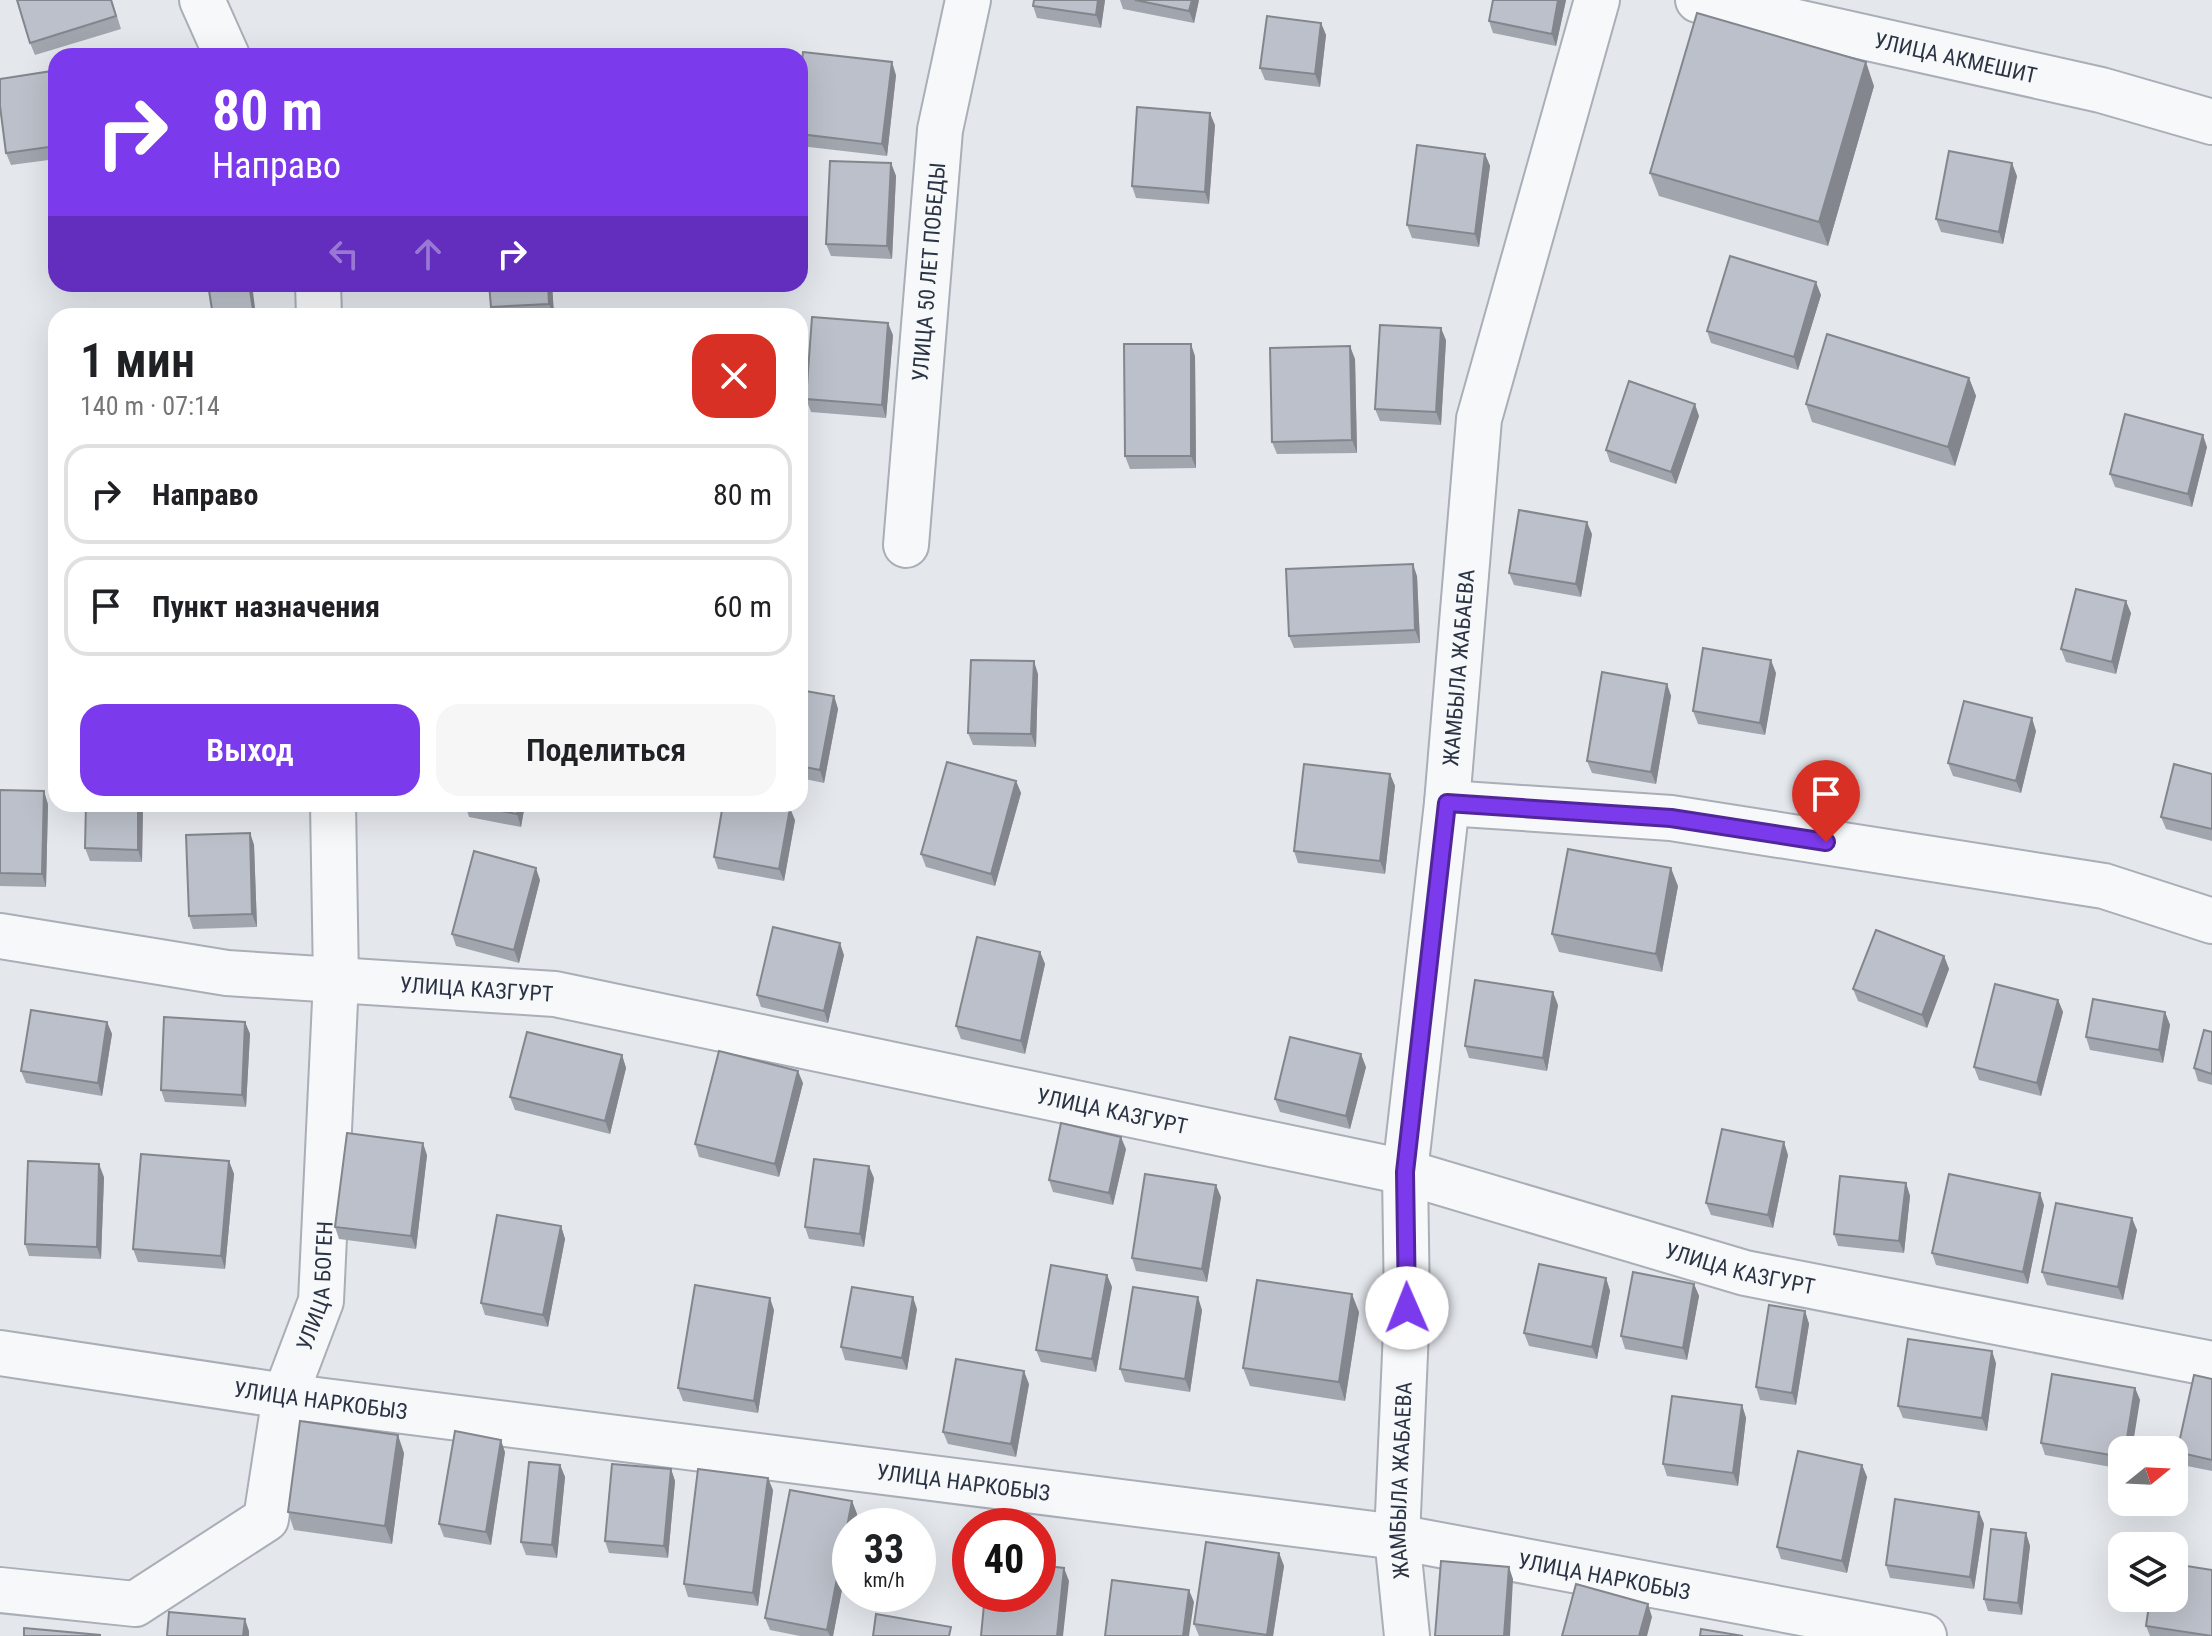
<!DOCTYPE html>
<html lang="ru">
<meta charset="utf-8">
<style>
body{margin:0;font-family:"Roboto Condensed",sans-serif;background:#f6f6f6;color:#202124;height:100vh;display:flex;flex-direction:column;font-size:30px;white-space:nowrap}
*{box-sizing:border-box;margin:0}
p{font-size:26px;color:#757577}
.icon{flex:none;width:44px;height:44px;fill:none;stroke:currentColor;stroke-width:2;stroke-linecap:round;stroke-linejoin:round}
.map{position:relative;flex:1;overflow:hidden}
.side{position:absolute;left:48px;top:308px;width:760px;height:504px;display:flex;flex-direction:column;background:#fff;border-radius:24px;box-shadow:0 8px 32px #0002}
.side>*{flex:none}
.guide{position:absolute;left:48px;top:48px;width:760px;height:244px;border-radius:24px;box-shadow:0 8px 32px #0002;background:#7c3aed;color:#fff;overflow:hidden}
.needle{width:52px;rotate:72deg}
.fabs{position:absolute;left:2108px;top:1436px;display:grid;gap:16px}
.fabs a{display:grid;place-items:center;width:80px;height:80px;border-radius:16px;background:#fff;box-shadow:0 8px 32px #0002;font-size:40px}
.speed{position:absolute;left:832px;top:1508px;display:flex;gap:16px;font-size:40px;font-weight:700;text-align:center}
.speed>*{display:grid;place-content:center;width:104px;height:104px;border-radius:50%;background:#fff;box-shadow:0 8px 32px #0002;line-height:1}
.speed small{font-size:20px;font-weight:400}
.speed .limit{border:12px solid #d22;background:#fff;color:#111}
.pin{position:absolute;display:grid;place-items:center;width:68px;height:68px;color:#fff;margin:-82px -34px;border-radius:50% 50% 50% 0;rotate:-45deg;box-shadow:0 0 8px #0007}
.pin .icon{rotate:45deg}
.me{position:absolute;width:88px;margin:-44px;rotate:359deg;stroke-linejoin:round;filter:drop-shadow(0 0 6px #0008)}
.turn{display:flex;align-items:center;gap:28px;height:168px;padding:0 32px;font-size:36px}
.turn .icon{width:104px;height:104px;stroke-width:2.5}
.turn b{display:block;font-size:56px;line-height:68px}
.lanes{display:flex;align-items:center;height:76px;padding:0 32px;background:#0003;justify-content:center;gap:40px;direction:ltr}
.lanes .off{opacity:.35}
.round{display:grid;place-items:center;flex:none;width:84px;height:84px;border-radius:24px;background:#f6f6f6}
.summary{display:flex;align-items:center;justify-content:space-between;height:136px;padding:0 32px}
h1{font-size:48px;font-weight:600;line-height:60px}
.cta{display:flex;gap:16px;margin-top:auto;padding:16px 32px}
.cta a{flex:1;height:92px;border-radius:24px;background:#7c3aed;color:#fff;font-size:32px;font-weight:600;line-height:92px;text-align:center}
.cta a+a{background:#f6f6f6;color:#202124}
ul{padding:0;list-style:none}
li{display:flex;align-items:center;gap:24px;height:100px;margin:0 16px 12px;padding:0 16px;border:4px solid #e0e0e0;border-radius:24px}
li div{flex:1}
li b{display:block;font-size:30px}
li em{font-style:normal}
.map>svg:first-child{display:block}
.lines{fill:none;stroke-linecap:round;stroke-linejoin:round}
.minor-casing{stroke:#a9aeb7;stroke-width:48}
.minor{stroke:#f7f8fa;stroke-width:44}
.wall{fill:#a1a5ae}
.shaded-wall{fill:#83868d}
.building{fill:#bbc0ca;stroke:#83868d;stroke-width:2}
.route-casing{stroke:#51269a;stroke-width:20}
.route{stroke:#7c3aed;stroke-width:14}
.labels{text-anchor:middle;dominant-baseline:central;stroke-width:6;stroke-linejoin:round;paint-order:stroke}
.street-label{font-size:22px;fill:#2b3445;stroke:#f4f6f9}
</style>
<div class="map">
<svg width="2212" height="1636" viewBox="0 0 2212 1636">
<rect width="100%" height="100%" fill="#e4e7ec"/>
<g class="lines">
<defs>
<g id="minor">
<path d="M202,0l25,56"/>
<path id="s1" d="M1698,0l403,90 111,32"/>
<path d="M318,284l1,32"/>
<path id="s2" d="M906,545l34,-415 28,-130"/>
<path d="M1447,803l224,15 433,68 108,35"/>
<path id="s3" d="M0,936l227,37 328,21 850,178 340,101 467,91"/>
<path id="s4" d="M0,1353l285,43 1112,141 527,99"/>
<path id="s5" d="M0,1590l135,14 131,-85 19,-123 36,-95 15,-321 -3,-176"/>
<path id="s6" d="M1407,1636l-10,-99 10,-229 -2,-136 42,-369 32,-384 118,-419"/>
</g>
</defs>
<use href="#minor" class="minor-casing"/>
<use href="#minor" class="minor"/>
</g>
<path class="wall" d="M112,0l9,29 -86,26 -5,-12z
M1034,0h71l-4,28 -64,-10 -4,-12z
M1120,0h79l-5,23 -71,-14z
M1493,0h73l-10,46 -63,-13 -4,-12z
M1321,23l5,12 -6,52 -55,-7 -5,-12z
M52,71l4,12v76l-45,6 -5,-12z
M896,75l-9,81 -87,-10v-65z
M1874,86l-46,160 -169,-50 -9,-23z
M1215,125l-6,79 -73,-6 -4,-12z
M1485,154l5,12 -11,81 -67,-9 -5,-13z
M891,163l5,13 -4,83 -61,-3 -5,-12z
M2017,176l-14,68 -62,-12 -5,-13z
M552,284l2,32h-60l-3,-9z
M1821,295l-23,75 -87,-27 -4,-12z
M893,335l-7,83 -75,-6 -5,-13z
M1446,340l-5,85 -61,-4 -5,-12z
M1195,356l1,112 -66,1 -5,-13z
M1355,359l2,94 -80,1 -5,-12z
M1969,378l7,18 -21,70 -143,-44 -6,-18z
M1699,416l-23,68 -66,-22 -4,-12z
M2207,447l-15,60 -77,-20 -5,-13z
M1592,534l-11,63 -67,-12 -5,-12z
M1417,576l3,67 -126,5 -5,-12z
M2131,613l-15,61 -50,-12 -5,-13z
M1776,673l-11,62 -67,-11 -5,-13z
M1038,674l-2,73 -63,-2 -5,-12z
M1667,684l4,12 -15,88 -64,-11 -5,-12z
M800,690l34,6 4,13 -14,74 -24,-5z
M2036,731l-15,62 -68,-17 -5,-13z
M1390,774l5,12 -10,88 -87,-11 -4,-12z
M2212,774v67l-46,-12 -5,-12z
M1016,781l5,12 -26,93 -69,-19 -5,-13z
M0,790l48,14 -2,83 -46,-1z
M143,804l-1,58 -52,-1 -5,-13z
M465,804h60l-4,23 -52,-10z
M795,820l-11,61 -66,-12 -4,-12z
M250,833l4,12 3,82 -64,2 -4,-13z
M540,880l-21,83 -63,-17 -4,-12z
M1678,886l-16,86 -103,-20 -7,-18z
M1040,952l5,12 -20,90 -64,-15 -5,-13z
M844,955l-16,68 -67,-16 -4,-12z
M1944,956l5,13 -22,59 -69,-27 -5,-12z
M2058,1000l5,12 -22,84 -62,-16 -5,-13z
M1558,1005l-11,66 -78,-13 -4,-12z
M2165,1012l5,13 -7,38 -73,-13 -4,-13z
M107,1022l5,12 -10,62 -76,-13 -5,-12z
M245,1022l5,12 -4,73 -81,-5 -4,-12z
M2212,1032v53l-14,-4 -4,-13z
M622,1055l4,13 -16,66 -95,-24 -5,-13z
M1366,1067l-16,62 -70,-17 -5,-13z
M803,1083l-24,94 -80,-20 -4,-13z
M1126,1149l-13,56 -60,-13 -4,-12z
M427,1155l-11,94 -77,-10 -4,-12z
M1788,1155l-15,73 -62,-13 -5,-12z
M229,1161l5,13 -9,95 -87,-7 -5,-13z
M104,1177l-3,82 -72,-3 -4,-12z
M874,1178l-10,69 -55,-8 -4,-12z
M1906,1183l4,13 -6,57 -66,-7 -4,-12z
M1221,1197l-14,85 -71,-11 -4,-13z
M2044,1205l-16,79 -92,-19 -4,-12z
M561,1226l4,13 -17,88 -63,-12 -4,-12z
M2137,1230l-14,70 -76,-15 -5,-13z
M1107,1275l5,12 -16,85 -55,-10 -5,-12z
M1606,1278l4,13 -13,68 -68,-13 -5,-13z
M1694,1284l5,12 -12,64 -62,-11 -4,-13z
M917,1309l-10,61 -62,-10 -4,-13z
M774,1310l-16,103 -75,-12 -5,-13z
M1202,1310l-12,82 -65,-10 -5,-13z
M1805,1311l4,13 -13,81 -36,-5 -4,-13z
M1359,1312l-14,89 -95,-15 -7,-18z
M1996,1363l-9,68 -84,-13 -5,-12z
M2212,1379v92l-30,-6 -5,-13z
M1029,1384l-13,73 -68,-13 -5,-12z
M2135,1388l5,12 -18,50v19l-77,-14 -4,-12z
M1742,1405l4,13 -8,68 -71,-10 -4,-12z
M505,1452l-14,93 -47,-8 -5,-13z
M404,1453l-12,91 -98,-14 -6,-18z
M560,1465l5,12 -8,81 -31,-3 -5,-13z
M1862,1465l5,12 -20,96 -66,-14 -4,-12z
M671,1469l4,12 -7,77 -59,-5 -4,-12z
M773,1490l-15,116 -70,-9 -4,-13z
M852,1501l5,13 -3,12h-4v22l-17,88h-33l-30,-6 -5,-12z
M1979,1512l5,12 -10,65 -84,-11 -4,-13z
M2026,1533l4,13 -8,69 -34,-4 -4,-12z
M1279,1553l5,13 -11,70h-74l-5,-12z
M2146,1626l66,10h-62z"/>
<path class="shaded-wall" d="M1098,0h7l-4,28 -5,-13z
M1192,0h7l-5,23 -5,-12z
M1558,0h8l-10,46 -4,-12z
M1321,23l5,12 -6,52 -5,-13z
M892,62l4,13 -9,81 -5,-12z
M1866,62l8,24 -46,160 -9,-24z
M52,71l4,12v19z
M1210,113l5,12 -6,79 -4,-12z
M1485,154l5,12 -11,81 -4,-13z
M891,163l5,13 -4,83 -5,-13z
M2012,163l5,13 -14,68 -4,-12z
M1816,282l5,13 -23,75 -4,-13z
M249,284h3l4,32h-2z
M548,284h4l2,32 -5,-12z
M888,323l5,12 -7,83 -4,-13z
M1441,328l5,12 -5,85 -5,-13z
M1191,344l4,12 1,112 -5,-12z
M1350,346l5,13 2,94 -5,-13z
M1969,378l7,18 -21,70 -7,-19z
M1695,404l4,12 -23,68 -5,-12z
M2203,435l4,12 -15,60 -4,-13z
M1587,522l5,12 -11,63 -5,-13z
M1413,564l4,12 3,67 -5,-13z
M2126,601l5,12 -15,61 -4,-12z
M1771,660l5,13 -11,62 -5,-12z
M1034,661l4,13 -2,73 -5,-13z
M1667,684l4,12 -15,88 -5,-12z
M834,696l4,13 -14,74 -4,-13z
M2032,718l4,13 -15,62 -5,-12z
M1390,774l5,12 -10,88 -5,-13z
M1016,781l5,12 -26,93 -4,-12z
M44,791l4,13 -2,83 -4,-13z
M138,804h5l-1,58 -4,-12z
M518,804h7l-4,23 -4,-13z
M790,808l5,12 -11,61 -5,-12z
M250,833l4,12 3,82 -5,-13z
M536,868l4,12 -21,83 -5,-13z
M1671,868l7,18 -16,86 -6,-18z
M840,943l4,12 -16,68 -4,-12z
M1040,952l5,12 -20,90 -4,-13z
M1944,956l5,13 -22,59 -5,-13z
M1553,992l5,13 -11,66 -4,-13z
M2058,1000l5,12 -22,84 -4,-13z
M2165,1012l5,13 -7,38 -4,-13z
M107,1022l5,12 -10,62 -4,-13z
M245,1022l5,12 -4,73 -4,-12z
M1361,1054l5,13 -16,62 -4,-13z
M622,1055l4,13 -16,66 -5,-13z
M798,1071l5,12 -24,94 -4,-13z
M1121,1137l5,12 -13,56 -4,-12z
M1784,1142l4,13 -15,73 -5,-13z
M423,1143l4,12 -11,94 -5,-13z
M229,1161l5,13 -9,95 -4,-13z
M99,1164l5,13 -3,82 -4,-12z
M869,1166l5,12 -10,69 -4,-13z
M1906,1183l4,13 -6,57 -5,-12z
M1216,1185l5,12 -14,85 -5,-13z
M2040,1193l4,12 -16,79 -5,-12z
M2132,1218l5,12 -14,70 -5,-13z
M561,1226l4,13 -17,88 -5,-12z
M1107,1275l5,12 -16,85 -4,-13z
M1606,1278l4,13 -13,68 -5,-12z
M1694,1284l5,12 -12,64 -4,-12z
M1352,1294l7,18 -14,89 -6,-19z
M913,1297l4,12 -10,61 -5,-12z
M1198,1297l4,13 -12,82 -5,-13z
M770,1298l4,12 -16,103 -4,-12z
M1805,1311l4,13 -13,81 -4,-12z
M1992,1351l4,12 -9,68 -5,-13z
M1024,1371l5,13 -13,73 -5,-13z
M2135,1388l5,12 -8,50h-7z
M1742,1405l4,13 -8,68 -5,-13z
M398,1435l6,18 -12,91 -7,-18z
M501,1440l4,12 -14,93 -5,-13z
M560,1465l5,12 -8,81 -5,-13z
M1862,1465l5,12 -20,96 -5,-12z
M671,1469l4,12 -7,77 -4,-12z
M768,1478l5,12 -15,116 -5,-13z
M852,1501l5,13 -3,12h-4v22l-17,88h-3l-3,-6z
M1979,1512l5,12 -10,65 -4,-12z
M2026,1533l4,13 -8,69 -4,-12z
M1279,1553l5,13 -11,70h-6z
M1509,1567l4,12 -3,57h-6z
M1064,1568l5,13 -6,55h-6z
M1189,1590l5,12 -5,34h-6z
M1648,1604l4,13 -5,19h-8z
M245,1619l4,12v5h-6z"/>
<path class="building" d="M17,0h94l5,16 -86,27z
M1034,0h64l-2,15 -63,-9z
M1135,0h57l-3,11z
M1493,0h65l-6,34 -63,-13z
M1697,13l169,49 -47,160 -169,-49z
M1267,16l54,7 -6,51 -55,-6z
M803,52l89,10 -10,82 -82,-10v-53z
M52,71l4,31v44l-50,7 -6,-47v-27z
M1137,107l73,6 -5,79 -73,-6z
M1417,145l68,9 -10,80 -68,-9z
M1949,151l63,12 -13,69 -63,-13z
M830,161l61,2 -4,83 -61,-2z
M1730,256l86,26 -22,75 -87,-26z
M208,284h41l5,32h-41z
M489,284h59l1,20 -58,3z
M812,317l76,6 -6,82 -76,-6z
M1380,325l61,3 -5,84 -61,-3z
M1827,334l142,44 -21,69 -142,-43z
M1124,344h67v112h-66z
M1350,346l2,94 -80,2 -2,-94z
M1629,381l66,23 -24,68 -65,-22z
M2125,414l78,21 -15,59 -78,-20z
M1519,510l68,12 -11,62 -67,-11z
M1413,564l2,66 -126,6 -3,-67z
M2076,589l50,12 -14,61 -51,-13z
M1703,648l68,12 -11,63 -67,-12z
M971,660l63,1 -3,73 -63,-1z
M1602,672l65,12 -16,88 -64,-11z
M800,690l34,6 -14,74 -20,-4z
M1964,701l68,17 -16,63 -68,-18z
M947,762l69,19 -25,93 -70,-20z
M1304,764l86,10 -10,87 -86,-10z
M2174,764l38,10v55l-51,-12z
M0,790l44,1 -2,83 -42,-1z
M86,804h52v46l-53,-2z
M465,804h53l-1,10z
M723,804h45l22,4 -11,61 -65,-12z
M250,833l2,81 -63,2 -3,-81z
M1568,849l103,19 -15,86 -104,-20z
M474,851l62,17 -22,82 -62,-16z
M773,927l67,16 -16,68 -67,-16z
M1876,930l68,26 -22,59 -69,-26z
M977,937l63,15 -19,89 -65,-15z
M1475,980l78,12 -10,66 -78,-12z
M1995,984l63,16 -21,83 -63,-16z
M2093,999l72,13 -6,38 -73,-13z
M31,1010l76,12 -9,61 -77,-12z
M164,1017l81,5 -3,73 -81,-5z
M2204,1030l8,2v42l-18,-6z
M527,1032l95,23 -17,66 -95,-24z
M1290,1037l71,17 -15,62 -71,-17z
M719,1051l79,20 -23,93 -80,-20z
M1061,1123l60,14 -12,56 -60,-13z
M1722,1129l62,13 -16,73 -62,-12z
M347,1133l76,10 -12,93 -76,-9z
M141,1154l88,7 -8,95 -88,-7z
M814,1159l55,7 -9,68 -55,-7z
M28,1161l71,3 -2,83 -72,-3z
M1145,1174l71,11 -14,84 -70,-11z
M1949,1174l91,19 -17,79 -91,-19z
M1840,1176l66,7 -7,58 -65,-7z
M2056,1203l76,15 -14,69 -76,-15z
M497,1215l64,11 -18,89 -62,-12z
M1539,1264l67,14 -14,69 -68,-14z
M1051,1265l56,10 -15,84 -56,-9z
M1633,1272l61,12 -11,64 -62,-12z
M1257,1280l95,14 -13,88 -96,-14z
M695,1285l75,13 -16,103 -76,-13z
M852,1287l61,10 -11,61 -61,-11z
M1133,1287l65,10 -13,82 -65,-10z
M1769,1305l36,6 -13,82 -36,-6z
M1908,1339l84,12 -10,67 -84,-12z
M956,1359l68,12 -13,73 -68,-12z
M2052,1374l83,14 -10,62h-3v7l-81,-14z
M2194,1375l18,4v81l-35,-8z
M1672,1396l70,9 -9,68 -70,-9z
M300,1421l98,14 -13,91 -97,-14z
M455,1431l46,9 -15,92 -47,-8z
M1798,1451l64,14 -20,96 -65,-14z
M529,1462l31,3 -8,80 -31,-3z
M612,1464l59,5 -7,77 -59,-5z
M698,1469l70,9 -15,115 -69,-9z
M790,1490l62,11 -25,129 -62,-12z
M1895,1499l84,13 -9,65 -84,-12z
M1991,1529l35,4 -8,70 -34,-4z
M1206,1542l73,11 -12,82 -73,-11z
M1441,1561l68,6 -5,69h-69z
M2174,1564l38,6v66l-66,-10 4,-28h24z
M1038,1565l26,3 -7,68h-76l4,-42h53z
M1112,1580l77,10 -6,46h-78z
M1576,1584l72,20 -9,32h-77z
M169,1612l76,7 -2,17h-76z
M876,1614l75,13 -2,9h-76z
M24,1628l76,7v1h-76z
M1701,1629l42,7h-43z"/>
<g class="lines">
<defs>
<path id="route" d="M1407,1308l-2,-136 42,-369 224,15 155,24"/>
</defs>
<use href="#route" class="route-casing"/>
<use href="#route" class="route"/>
</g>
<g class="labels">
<g class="street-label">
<text stroke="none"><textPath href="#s1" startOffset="264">УЛИЦА АКМЕШИТ</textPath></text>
<text stroke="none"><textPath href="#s2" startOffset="274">УЛИЦА 50 ЛЕТ ПОБЕДЫ</textPath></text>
<text stroke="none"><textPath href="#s6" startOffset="972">ЖАМБЫЛА ЖАБАЕВА</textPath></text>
<text stroke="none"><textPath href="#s3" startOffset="480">УЛИЦА КАЗГУРТ</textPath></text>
<text stroke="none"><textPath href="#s3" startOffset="1128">УЛИЦА КАЗГУРТ</textPath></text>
<text stroke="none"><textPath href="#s3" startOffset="1776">УЛИЦА КАЗГУРТ</textPath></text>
<text stroke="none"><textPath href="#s5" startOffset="532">УЛИЦА БОГЕН</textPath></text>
<text stroke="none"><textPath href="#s4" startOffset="324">УЛИЦА НАРКОБЫЗ</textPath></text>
<text stroke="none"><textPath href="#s6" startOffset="156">ЖАМБЫЛА ЖАБАЕВА</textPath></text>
<text stroke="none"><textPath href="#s4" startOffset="972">УЛИЦА НАРКОБЫЗ</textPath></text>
<text stroke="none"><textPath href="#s4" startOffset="1620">УЛИЦА НАРКОБЫЗ</textPath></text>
</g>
</g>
</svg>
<div class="fabs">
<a><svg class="needle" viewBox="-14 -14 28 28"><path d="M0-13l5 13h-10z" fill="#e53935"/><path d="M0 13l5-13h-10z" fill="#757577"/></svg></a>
<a><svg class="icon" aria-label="layers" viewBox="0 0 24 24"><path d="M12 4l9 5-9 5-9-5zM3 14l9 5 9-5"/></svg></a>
</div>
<div class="speed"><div>33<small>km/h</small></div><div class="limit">40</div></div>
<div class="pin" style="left:1826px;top:842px;background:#d93025"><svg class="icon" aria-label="arrive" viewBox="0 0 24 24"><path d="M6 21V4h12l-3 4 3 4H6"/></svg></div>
<svg class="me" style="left:1407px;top:1308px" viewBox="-20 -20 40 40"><circle r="19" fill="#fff"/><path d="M0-13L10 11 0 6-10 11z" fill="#7c3aed"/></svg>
<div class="guide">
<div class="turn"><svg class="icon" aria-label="right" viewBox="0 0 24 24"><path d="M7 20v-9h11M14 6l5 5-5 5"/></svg><div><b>80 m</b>Направо</div></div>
<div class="lanes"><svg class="icon off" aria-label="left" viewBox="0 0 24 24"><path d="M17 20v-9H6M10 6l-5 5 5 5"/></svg><svg class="icon off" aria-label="ahead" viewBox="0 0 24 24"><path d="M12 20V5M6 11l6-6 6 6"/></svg><svg class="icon" aria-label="right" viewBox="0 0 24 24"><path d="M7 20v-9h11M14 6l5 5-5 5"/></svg></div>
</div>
<section class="side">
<div class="summary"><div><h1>1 мин</h1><p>140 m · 07:14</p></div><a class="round" style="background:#d93025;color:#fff"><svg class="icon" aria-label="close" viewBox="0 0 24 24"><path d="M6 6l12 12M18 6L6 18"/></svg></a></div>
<ul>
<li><svg class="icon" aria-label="right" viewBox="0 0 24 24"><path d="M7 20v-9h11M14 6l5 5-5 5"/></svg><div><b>Направо</b></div><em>80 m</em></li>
<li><svg class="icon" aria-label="arrive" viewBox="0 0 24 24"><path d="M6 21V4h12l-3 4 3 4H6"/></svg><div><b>Пункт назначения</b></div><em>60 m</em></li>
</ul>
<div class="cta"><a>Выход</a><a>Поделиться</a></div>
</section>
</div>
